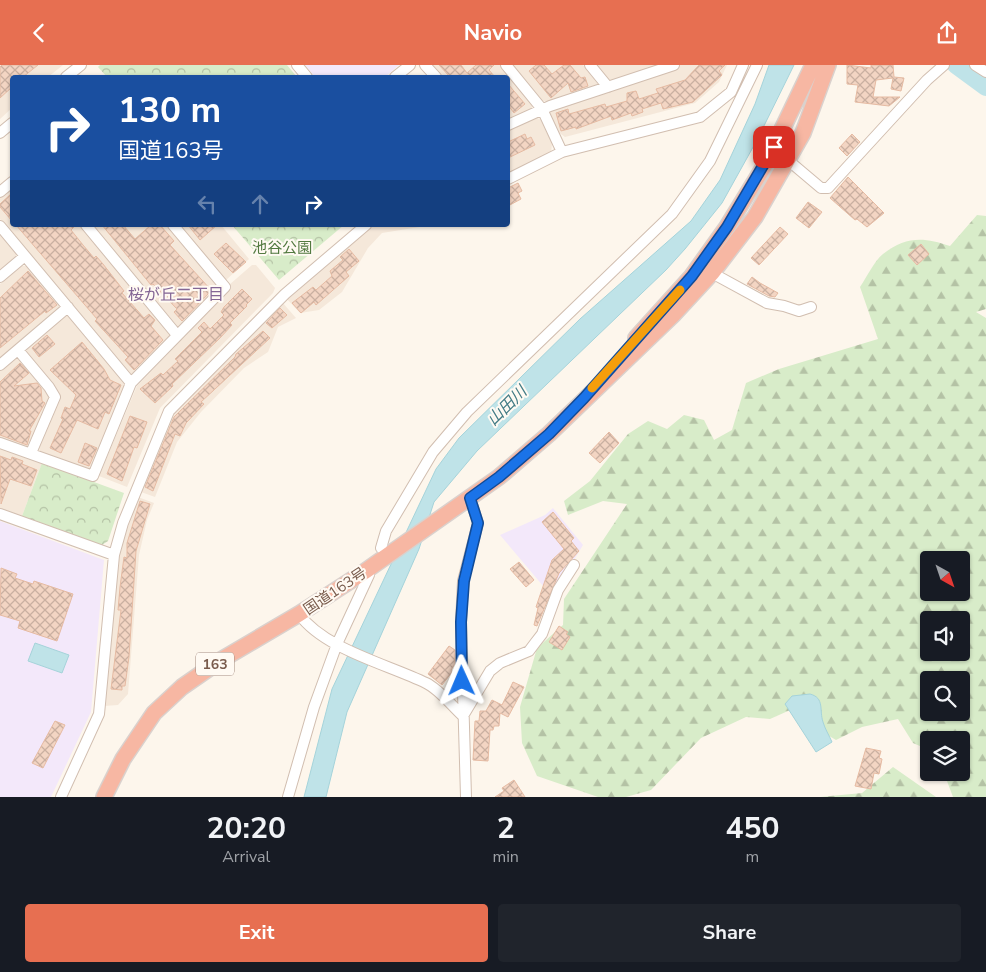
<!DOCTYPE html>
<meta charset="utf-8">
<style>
body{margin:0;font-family:"Nunito Sans","Noto Sans JP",sans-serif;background:#20242c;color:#f1f3f6;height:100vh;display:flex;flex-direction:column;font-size:19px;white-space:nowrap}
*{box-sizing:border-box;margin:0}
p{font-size:16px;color:#9ea1a6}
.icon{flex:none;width:28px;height:28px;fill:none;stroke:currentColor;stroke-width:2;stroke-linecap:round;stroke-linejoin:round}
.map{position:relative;height:732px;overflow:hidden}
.sheet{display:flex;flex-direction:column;background:#171b24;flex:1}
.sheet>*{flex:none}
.top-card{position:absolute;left:10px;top:10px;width:500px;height:152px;border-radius:5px;box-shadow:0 1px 4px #0004;background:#1a4fa0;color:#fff;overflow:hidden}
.needle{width:32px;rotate:140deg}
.buttons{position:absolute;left:920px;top:486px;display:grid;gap:10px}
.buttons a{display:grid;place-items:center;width:50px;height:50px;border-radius:5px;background:#171b24;box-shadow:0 1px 4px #0004;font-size:25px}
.pin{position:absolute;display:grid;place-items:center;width:42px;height:42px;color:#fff;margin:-21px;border-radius:10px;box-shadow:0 2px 8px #0006}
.me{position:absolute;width:55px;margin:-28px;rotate:359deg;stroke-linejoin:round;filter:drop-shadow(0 0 4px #0008)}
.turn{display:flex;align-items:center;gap:18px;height:105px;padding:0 25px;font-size:22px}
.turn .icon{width:65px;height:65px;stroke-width:2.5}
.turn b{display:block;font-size:35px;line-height:42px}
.lanes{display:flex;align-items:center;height:48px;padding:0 25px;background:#0003;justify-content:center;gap:25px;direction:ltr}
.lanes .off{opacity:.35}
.eta{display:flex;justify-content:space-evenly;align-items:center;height:85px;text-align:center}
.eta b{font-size:30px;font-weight:700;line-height:35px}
.button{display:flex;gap:10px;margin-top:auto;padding:10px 25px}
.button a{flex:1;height:58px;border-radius:5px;background:#e76f51;color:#fff;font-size:20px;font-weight:700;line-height:58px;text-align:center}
.button a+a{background:#20242c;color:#f1f3f6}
header{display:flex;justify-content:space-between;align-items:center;height:65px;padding:0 25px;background:#e76f51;color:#fff;font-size:22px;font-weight:700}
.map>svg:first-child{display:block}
.residential{fill:#f5e8da}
.education{fill:#f3e8fa}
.forest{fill:url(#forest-firs);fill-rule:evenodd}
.park{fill:url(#park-crowns)}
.water{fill:#bfe3e8;stroke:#a5d3da}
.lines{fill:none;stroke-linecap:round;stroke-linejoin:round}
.river{stroke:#bfe3e8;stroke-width:18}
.building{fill:url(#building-cross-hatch);stroke:#e6bba3}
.minor-casing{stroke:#d1beb0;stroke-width:12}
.highway-casing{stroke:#dad1cd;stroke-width:18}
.minor{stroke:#fff;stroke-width:10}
.highway{stroke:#f7b7a3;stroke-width:15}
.route-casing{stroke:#114b97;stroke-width:12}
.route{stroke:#1a73e8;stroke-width:9}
.slow{stroke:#f59e0b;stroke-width:9}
.labels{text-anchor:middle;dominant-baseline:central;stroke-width:4;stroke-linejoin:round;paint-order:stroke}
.shield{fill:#fffaf3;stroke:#a28b7f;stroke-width:1}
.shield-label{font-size:14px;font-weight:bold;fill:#7a5c4d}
.park-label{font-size:15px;fill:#537a41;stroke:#fffaf3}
.street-label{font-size:15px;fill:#7a5c4d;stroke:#fffaf3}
.neighbourhood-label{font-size:16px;fill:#846695;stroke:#fffaf3}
.water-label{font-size:16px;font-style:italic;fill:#437c86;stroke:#fffaf3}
</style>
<header><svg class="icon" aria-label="back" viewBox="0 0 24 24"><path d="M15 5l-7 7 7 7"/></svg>Navio<svg class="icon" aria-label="share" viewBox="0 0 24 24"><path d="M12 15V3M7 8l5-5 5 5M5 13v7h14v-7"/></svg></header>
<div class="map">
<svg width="986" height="732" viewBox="0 0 986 732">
<defs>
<pattern id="forest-firs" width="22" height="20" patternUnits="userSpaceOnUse" patternTransform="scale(1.25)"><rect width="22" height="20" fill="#d8ecc9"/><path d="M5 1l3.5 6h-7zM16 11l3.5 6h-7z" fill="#b4c2a5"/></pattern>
<pattern id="park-crowns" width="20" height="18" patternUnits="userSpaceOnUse" patternTransform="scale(1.25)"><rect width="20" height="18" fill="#d8ecc9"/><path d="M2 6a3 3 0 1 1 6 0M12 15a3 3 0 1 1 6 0" fill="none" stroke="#b4c2a5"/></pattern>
<pattern id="building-cross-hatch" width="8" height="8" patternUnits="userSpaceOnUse" patternTransform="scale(1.25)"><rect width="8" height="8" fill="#f3d5c3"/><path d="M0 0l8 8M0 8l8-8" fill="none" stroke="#cab0a1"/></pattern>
</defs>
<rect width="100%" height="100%" fill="#fdf6ec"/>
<path class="residential" d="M0,0h63l-15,12h-36v31l-12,11z
M432,0h68l33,39 -1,4 -24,12v-43h-66z
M512,0h71l15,17 -1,3 -49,16h-6z
M596,0h64l-48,15 -5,-1z
M680,0h47l-8,17 -24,21 -130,34 -8,-6 -7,-16 1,-5 124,-40z
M536,53l4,1 12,24 -1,11 -43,20v-43z
M12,122v38h69l91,108 -1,5 -35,36h-5l-131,-155v-22z
M92,160h76l50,59v6l-37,37h-3z
M178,160h43l28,34 -24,22z
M373,160h59l-50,8 -14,15 -26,44 -23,18 -19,3 -14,-15z
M0,168l17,19 -1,6 -16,14z
M252,200h4l19,23 -2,5 -113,115 -33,79 -28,-11 38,-90 94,-98 -2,-3z
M22,201h6l31,37v6l-59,50v-75z
M282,237l14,16 -18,9 -10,25 -24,16 -43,44 -24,30 -22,55 -14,-5 33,-81z
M66,250l6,2 56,66 -36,86 -3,1 -49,-17 -1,-6 20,-51 -33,-43 1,-4z
M15,293l6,1 29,39 -20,47 -5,3 -25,-9v-68z
M0,383l42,15 -20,53 -22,-8z
M138,432l16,6 -7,17 -8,35 -11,139 -10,11 -14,1 12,-143z"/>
<path class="education" d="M305,0h94l-14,12h-70z
M553,443l30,37 -29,48h-5l-49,-58 45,-20z
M0,456l104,39 -13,152 -40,85h-51z"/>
<path class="forest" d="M977,150l9,1v93l-10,3 10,6v479h-33l-9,-24h17v-33h-32v10l-16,-7 -15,-24 -36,8 -26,13 -17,-10 -13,-27 -36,16 -24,-2 -45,21 -50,52 -25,7h-28l-61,-21 -15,-33 -2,-36 17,-59 26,-23 1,-26 63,-95 -24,-3 -35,14 -4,-14 26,-20 38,-47 20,-13 19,8 17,-14 20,5 10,20 18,-10 14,-47 33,-14 99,-30 -18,-52c7,-10 14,-26 23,-33 23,-18 41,-17 67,-8zM929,495h32v33h-32zM929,555h32v33h-32zM929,615h32v33h-32z
M893,702l43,30h-116l42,-4z"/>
<path class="park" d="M100,0h187l10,12h-190l-9,-10z
M232,160h112l-65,55z
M42,398l82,30 -16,48 -6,4 -80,-29z"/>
<path class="water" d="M769,0h25l-37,75 -35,63 -37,46 -19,21 -189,181 -43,51 -15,47 -72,163 -21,85h-22l28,-108 104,-220 23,-31 121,-119 111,-98 29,-41 35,-76z
M35,578l34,12 -7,18 -34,-12z
M810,629c15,4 9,16 13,28 2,7 6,13 9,20l-16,10 -31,-48 7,-8z"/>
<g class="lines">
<path class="river" d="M956,0l30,22"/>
</g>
<path class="building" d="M2,0h36l-15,12h-11v10l-12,11v-31z
M439,0h22l6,8 9,-8h18l-5,5 6,7h-45z
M536,0h8l8,9 12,-9h6l11,13 4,-1 3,9 -17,6 -3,-9 -17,15 -22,-27z
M699,0h26l-6,6 3,4 -29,27 -30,7 -2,-6 -19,6 1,3 -11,4 -1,-3 -19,7 -1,-4 -35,13v-2l-15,4 -5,-18 12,-4 1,5 36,-10 1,3 21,-6v-8l9,-2 3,8 19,-6 -2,-4 29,-9z
M847,0l24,3v-3h22l1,12 10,1 -3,13 -10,-2 2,-11 -17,2 -3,17h27l-11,9 -34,-4 3,-17 -11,-1z
M508,19l17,20 -11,9 -6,-8z
M525,69l2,5 4,-2 4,8 -27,13v-16z
M852,69l8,8 -13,14 -8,-8z
M848,112l36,36 -17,14 -10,-8 -2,1 -25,-22z
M518,118l4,8 -4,2 3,6 -13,7v-18z
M12,128v28l-12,-14v-3z
M808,137l14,10 -13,16 -13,-10z
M16,160h60l-5,5 12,15 11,13 2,-2 7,8 21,27 -2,2 22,25 5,-4 6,6 -4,6 12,14 -29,30 -9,-10 3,-3 -33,-36 2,-2z
M102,160h21l12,14 16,-14h9l14,16 -4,4 41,45 -2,3 -27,28 -8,-9 3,-3 -24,-25 -2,1z
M188,160h29l-17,15z
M780,162l8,7 -29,31 -8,-7z
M226,178l20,19 -13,11 -19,-19z
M921,179l8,10 -12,11 -9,-10z
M349,184l10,12 -13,11 3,4 -33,29 -2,-3 -13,11 -9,-10 21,-16 3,3 16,-14 -2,-5 13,-11 -3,-3z
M28,206l29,34 -11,8 -1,-2 -45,37v-50z
M752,212l8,6 18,10 -3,4 -6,-1 -22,-12z
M242,224l10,10 -6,6 1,1 -17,17 2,2 -12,13 -48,46 1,2 -18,17 -15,-14 21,-16 2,2 15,-14 -3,-2 27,-27 -4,-4 6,-6 6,7 14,-14 -3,-3 3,-5z
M280,243l7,7 -15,13 -6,-5z
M263,266l7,7 -69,64 3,2 -18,19 -6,13 -5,-2 -22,57 -8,-4 29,-70 61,-60 1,-3z
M47,270l8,9 -16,13 -7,-9z
M82,277l22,27 6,11 11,5 -12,29 -4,-2 -7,17 -21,-9 -16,33 -11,-5 13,-29 -2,-1 4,-11 5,2 6,-14 -26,-25z
M20,298l9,10 -15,13 23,-3 4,5 1,13 3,2 -16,28h2l-4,14 -27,-10v-53z
M130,351l17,6 -10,26 -3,-1 -12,34 -15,-7z
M609,367l10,11 -19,20 -11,-10z
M85,378l12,5 -8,18 -11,-4z
M0,391l11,4 1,-3 11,4 -1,3 15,6 -6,16 -21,-7 -9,25z
M140,436l10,3 -14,47 -7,106 -4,29h-3v4l-11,-1 10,-79h-3l2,-23 4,-30 3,1v-15z
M553,447l21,26 -3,3 8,10 -20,22 -22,53 -3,-1 4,-17 -2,-1 16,-47 12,-11 -22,-27z
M519,497l15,18 -8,7 -16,-18z
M1,503l16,6 -2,4 18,6 1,-3 39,13 -16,47 -39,-13 2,-7 -20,-6z
M559,561l9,6 -2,2 4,3 -8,13 -13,-8z
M449,581l6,4v14l-4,6 1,2 -10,13 -14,-11z
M513,617l11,5 -16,30 -8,-4 -1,13h-5l-1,4h-3l-2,31 -15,-1 2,-39h4l1,-10h6l6,-11 10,5z
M55,656l10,4 -22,43 -11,-5z
M866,683l15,3 -2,7 3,1 -3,15 -5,-1 -3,16 -16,-3z
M514,715l11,17h-30l9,-6 -2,-3z"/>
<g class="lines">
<defs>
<path id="minor" d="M297,0l10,12
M425,0l11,12
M506,0l36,44 20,43
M590,0l18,22
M975,0l11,7
M66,12l15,-12
M395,12l15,-12
M508,60l42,-19 124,-41
M0,68l12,-10
M789,96l32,27h7l99,-108 17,-15
M508,114l54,-27 138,-35 31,-25 12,-27
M0,127l12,-10
M86,160l91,110
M0,161l131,157
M712,208l55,30 17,3 15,5 12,-4
M0,212l25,-21
M18,285l31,37 6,10 -24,56
M0,300l68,-58
M0,378l93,33 38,-93 94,-96 -52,-62
M0,449l114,41
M381,483l5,-17 47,-79 34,-40 205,-198 38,-53 47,-96
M299,549c25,35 88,50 127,69 13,6 26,23 37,33l27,-45 10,-8 29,-12 6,-8 7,-9 16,-44 16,-25
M61,732l38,-83 15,-159 9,-32 46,-112 116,-117 81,-69
M288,732l26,-90 23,-63 32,-69
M466,732l-5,-175 2,-41 15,-58 -8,-25"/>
<path id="highway" d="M636,273l56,-62 35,-49 38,-62 48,-100
M104,732l19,-38 31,-46 28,-26 39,-27 78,-46 65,-42 135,-95 50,-43 125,-120 38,-41 43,-56 48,-84 25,-68"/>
</defs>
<use href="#minor" class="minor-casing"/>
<use href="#highway" class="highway-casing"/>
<use href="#minor" class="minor"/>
<use href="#highway" class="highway"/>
</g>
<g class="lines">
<defs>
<path id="route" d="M462,616l-1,-59 3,-41 14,-58 -8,-25 29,-21 50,-43 35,-36 108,-122 35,-49 47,-80"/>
</defs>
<use href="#route" class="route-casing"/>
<use href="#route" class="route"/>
<path class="slow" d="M592,323l88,-98"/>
</g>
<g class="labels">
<rect class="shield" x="196" y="587.5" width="38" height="23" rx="4"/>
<g class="shield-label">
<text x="215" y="599">163</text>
</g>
<g class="park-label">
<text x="282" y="183">池谷公園</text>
</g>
<g class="street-label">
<text transform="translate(335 526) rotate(-34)">国道163号</text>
</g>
<g class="neighbourhood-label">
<text x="176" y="230">桜が丘二丁目</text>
</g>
<g class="water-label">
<text transform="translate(507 341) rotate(-45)">山田川</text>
</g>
</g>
</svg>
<div class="buttons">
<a><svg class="needle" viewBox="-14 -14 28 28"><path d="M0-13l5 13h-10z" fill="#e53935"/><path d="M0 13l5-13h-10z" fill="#9ea1a6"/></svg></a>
<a><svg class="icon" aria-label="sound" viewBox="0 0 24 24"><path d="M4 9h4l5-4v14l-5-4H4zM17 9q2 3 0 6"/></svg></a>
<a><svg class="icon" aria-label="search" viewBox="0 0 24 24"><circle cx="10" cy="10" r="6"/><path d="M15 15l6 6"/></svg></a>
<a><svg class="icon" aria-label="layers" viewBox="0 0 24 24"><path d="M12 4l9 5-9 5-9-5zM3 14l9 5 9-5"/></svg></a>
</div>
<div class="pin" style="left:774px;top:82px;background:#d93025"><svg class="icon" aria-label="arrive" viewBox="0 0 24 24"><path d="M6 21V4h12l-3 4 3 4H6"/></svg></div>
<svg class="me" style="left:462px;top:616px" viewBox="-20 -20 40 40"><path d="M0-17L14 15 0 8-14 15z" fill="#1a73e8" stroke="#fff" stroke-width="4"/></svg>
<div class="top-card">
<div class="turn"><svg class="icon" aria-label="right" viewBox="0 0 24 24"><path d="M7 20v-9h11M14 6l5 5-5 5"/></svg><div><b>130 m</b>国道163号</div></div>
<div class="lanes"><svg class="icon off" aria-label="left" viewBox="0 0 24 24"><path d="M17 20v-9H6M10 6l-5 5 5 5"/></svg><svg class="icon off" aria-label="ahead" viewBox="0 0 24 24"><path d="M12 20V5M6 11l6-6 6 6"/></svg><svg class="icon" aria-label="right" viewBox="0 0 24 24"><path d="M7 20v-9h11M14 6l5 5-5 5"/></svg></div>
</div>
</div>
<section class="sheet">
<div class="eta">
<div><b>20:20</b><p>Arrival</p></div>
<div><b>2</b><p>min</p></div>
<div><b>450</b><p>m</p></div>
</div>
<div class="button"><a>Exit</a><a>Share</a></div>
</section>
